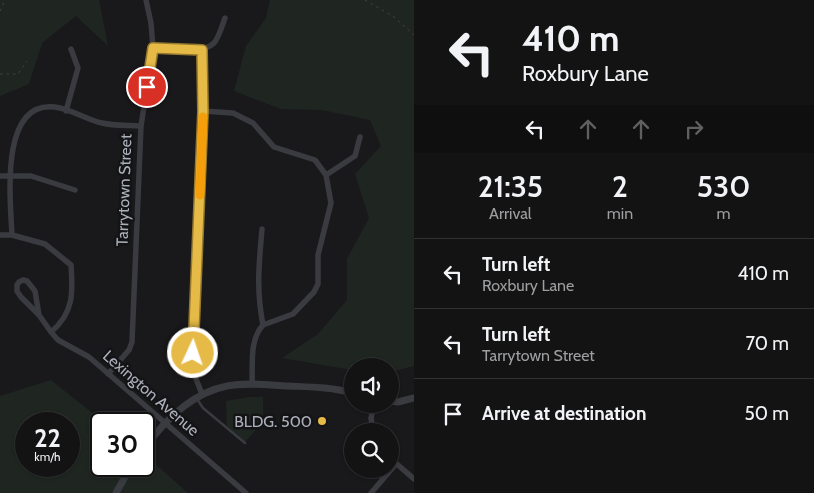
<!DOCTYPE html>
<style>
body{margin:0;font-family:Cabin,sans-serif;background:#1c1c1d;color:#f1f3f6;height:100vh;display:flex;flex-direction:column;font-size:19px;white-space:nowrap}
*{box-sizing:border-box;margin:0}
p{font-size:16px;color:#9d9ea0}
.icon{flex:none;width:28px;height:28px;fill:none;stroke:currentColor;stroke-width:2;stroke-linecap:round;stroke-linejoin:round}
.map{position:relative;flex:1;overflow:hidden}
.sheet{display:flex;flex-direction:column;background:#131314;width:400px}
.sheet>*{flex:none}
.hud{background:#131314;color:#f1f3f6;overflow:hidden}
.buttons{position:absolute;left:344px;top:358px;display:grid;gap:10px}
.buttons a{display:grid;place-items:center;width:55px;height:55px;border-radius:50%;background:#131314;box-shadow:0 1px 4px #0004,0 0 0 1px #323234;font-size:25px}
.speed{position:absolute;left:15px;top:412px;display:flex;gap:10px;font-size:25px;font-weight:700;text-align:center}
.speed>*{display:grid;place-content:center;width:65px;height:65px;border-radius:50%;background:#131314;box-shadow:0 1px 4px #0004,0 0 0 1px #323234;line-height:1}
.speed small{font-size:12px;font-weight:400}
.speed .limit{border:2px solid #111;border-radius:8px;background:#fff;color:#111}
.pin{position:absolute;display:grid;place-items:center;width:42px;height:42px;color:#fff;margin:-21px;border:2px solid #fff;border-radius:50%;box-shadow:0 1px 5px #0007}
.me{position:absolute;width:55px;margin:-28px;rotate:3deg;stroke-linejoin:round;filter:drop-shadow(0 0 4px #0008)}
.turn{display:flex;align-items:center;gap:18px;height:105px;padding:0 25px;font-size:22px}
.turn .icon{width:65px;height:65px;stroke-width:2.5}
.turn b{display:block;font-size:35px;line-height:42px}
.lanes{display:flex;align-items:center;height:48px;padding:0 25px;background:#0003;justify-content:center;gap:25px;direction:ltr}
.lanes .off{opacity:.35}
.eta{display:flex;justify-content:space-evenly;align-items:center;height:85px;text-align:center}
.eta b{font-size:30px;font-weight:600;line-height:35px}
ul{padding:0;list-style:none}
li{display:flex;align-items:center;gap:15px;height:70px;padding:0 25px;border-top:1px solid #323234}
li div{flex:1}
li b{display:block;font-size:19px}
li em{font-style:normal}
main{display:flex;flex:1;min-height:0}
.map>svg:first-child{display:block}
.green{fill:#1f2621;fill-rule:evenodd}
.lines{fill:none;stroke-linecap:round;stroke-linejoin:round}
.path{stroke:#404247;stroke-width:1;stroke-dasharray:2.5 4;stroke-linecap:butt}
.service{stroke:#3a3b40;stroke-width:2.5}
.minor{stroke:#3a3b40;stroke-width:5.5}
.tertiary{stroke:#3a3b40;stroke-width:7}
.route-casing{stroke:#96792e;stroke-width:12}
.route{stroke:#e6ba46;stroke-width:9}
.slow{stroke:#f59e0b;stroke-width:9}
.poi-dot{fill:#e6ba46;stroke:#141416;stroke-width:2}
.labels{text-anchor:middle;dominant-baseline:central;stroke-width:5;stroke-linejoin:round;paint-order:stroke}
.street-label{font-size:16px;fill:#acb0ba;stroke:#141416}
.poi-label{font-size:16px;fill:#acb0ba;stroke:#141416;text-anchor:end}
</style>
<main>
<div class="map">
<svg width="414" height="493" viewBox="0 0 414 493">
<rect width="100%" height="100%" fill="#19191b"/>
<path class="green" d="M0,0h99l9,46 -32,-30 -34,27 -13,41 -29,12z
M270,0h144v366l-24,6v-6h-38v4l-70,-12 36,-24 29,-34v-41l22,-41 -14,-44 26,-28 -11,-26 -48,-10 -41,-1 -47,-18 12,-45 20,-28z
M51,380l55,44h-5v42h43v-12l44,39h-188v-97zM26,424h43v42h-43z
M250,397h13v25l-18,20 -18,-16 -1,-25z"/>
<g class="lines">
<path class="path" d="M365,0l29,17 20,18
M0,11l5,-11
M0,74h18l9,-13"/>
<path class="service" d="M197,399l6,9 42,35
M378,475l4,4"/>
<path class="minor" d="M153,48c16,1 49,7 61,-5 5,-6 8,-17 11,-25
M66,111l12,-43 -7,-19
M203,111l30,2 20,10 21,24 41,13 11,15 5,28 -13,52v29l-4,8 -21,22 -30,11
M326,175l29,-19 5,-19
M0,176h31l44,14
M0,235h12l33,9 26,21c2,27 3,48 -20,67
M12,235c-2,-38 -12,-135 43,-128 16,2 32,13 47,16 12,3 26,2 39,3
M39,315l-4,-24 -8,-10 -4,-1 -4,2 -2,3v6l4,6 18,18 12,17 7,8 31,17 157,136
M108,374l21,-24 3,-8 9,-216 12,-78 -2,-25 -5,-23
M252,384c1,-19 -3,-44 11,-59 -7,-36 -4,-61 -1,-96
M202,394l-10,-25 11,-258 -1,-61
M373,431l-2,-13 3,-14
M390,458l24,21
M371,493l25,-29"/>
<path class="tertiary" d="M390,401l8,1 16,-4
M144,449c20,-28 48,-56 83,-63 20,-4 41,-1 61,0 22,1 43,1 64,7
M116,493l15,-27"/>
</g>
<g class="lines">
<defs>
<path id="route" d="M147,87l6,-39 49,2 1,61 -10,242"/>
</defs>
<use href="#route" class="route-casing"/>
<use href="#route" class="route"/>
<path class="slow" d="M200,195l3,-78"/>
</g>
<circle class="poi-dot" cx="322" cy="421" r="5"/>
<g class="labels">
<g class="street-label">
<text transform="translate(124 190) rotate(-88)">Tarrytown Street</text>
<text transform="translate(151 393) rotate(41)">Lexington Avenue</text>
</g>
<g class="poi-label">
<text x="312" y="421">BLDG. 500</text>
</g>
</g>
</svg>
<div class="buttons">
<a><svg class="icon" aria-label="sound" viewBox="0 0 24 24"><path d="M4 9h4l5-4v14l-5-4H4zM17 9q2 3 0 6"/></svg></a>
<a><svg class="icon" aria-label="search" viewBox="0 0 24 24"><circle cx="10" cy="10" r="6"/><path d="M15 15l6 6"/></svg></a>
</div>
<div class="speed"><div>22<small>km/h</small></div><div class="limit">30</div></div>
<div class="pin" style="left:147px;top:87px;background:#d93025"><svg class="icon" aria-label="arrive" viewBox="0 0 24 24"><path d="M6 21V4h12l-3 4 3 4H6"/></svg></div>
<svg class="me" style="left:193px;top:353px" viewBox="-20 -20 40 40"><circle r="17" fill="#e6ba46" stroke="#fff" stroke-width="3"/><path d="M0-11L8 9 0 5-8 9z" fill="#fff"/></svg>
</div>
<section class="sheet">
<div class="hud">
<div class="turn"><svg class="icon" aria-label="left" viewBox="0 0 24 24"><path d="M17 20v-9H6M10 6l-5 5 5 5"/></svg><div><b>410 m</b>Roxbury Lane</div></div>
<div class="lanes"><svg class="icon" aria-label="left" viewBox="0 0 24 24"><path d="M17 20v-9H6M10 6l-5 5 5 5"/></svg><svg class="icon off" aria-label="ahead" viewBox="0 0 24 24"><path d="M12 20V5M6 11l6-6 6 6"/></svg><svg class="icon off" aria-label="ahead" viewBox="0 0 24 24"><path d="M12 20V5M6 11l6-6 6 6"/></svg><svg class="icon off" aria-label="right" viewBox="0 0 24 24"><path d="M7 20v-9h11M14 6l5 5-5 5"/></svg></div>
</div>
<div class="eta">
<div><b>21:35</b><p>Arrival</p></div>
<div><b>2</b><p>min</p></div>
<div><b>530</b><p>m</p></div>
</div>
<ul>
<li><svg class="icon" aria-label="left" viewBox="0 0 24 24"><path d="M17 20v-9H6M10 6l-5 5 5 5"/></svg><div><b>Turn left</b><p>Roxbury Lane</p></div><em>410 m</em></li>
<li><svg class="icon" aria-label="left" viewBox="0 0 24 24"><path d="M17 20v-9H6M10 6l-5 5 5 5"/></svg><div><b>Turn left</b><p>Tarrytown Street</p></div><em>70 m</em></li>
<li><svg class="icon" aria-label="arrive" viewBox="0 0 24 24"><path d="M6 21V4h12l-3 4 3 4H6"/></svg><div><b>Arrive at destination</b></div><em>50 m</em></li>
</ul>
</section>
</main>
